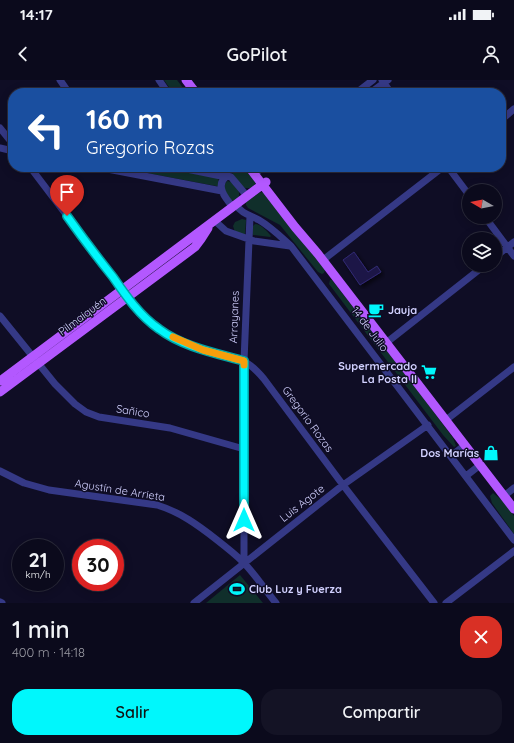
<!DOCTYPE html>
<html lang="es">
<meta charset="utf-8">
<style>
body{margin:0;font-family:Quicksand,sans-serif;background:#141325;color:#f1f3f6;height:100vh;display:flex;flex-direction:column;font-size:15px;white-space:nowrap}
*{box-sizing:border-box;margin:0}
p{font-size:13px;color:#9a9aa3}
.icon{flex:none;width:22px;height:22px;fill:none;stroke:currentColor;stroke-width:2;stroke-linecap:round;stroke-linejoin:round}
.map{position:relative;height:523px;overflow:hidden}
.side{display:flex;flex-direction:column;background:#0b0a1c;flex:1}
.side>*{flex:none}
.hud{position:absolute;left:8px;top:8px;width:498px;height:84px;border-radius:16px;box-shadow:0 2px 10px #0003,0 0 0 1px #2b2b3b;background:#1a4fa0;color:#fff;overflow:hidden}
.needle{width:26px;rotate:279deg}
.fabs{position:absolute;left:462px;top:104px;display:grid;gap:8px}
.fabs a{display:grid;place-items:center;width:40px;height:40px;border-radius:50%;background:#0b0a1c;box-shadow:0 2px 10px #0003,0 0 0 1px #2b2b3b;font-size:20px}
.speed{position:absolute;left:12px;top:459px;display:flex;gap:8px;font-size:20px;font-weight:700;text-align:center}
.speed>*{display:grid;place-content:center;width:52px;height:52px;border-radius:50%;background:#0b0a1c;box-shadow:0 2px 10px #0003,0 0 0 1px #2b2b3b;line-height:1}
.speed small{font-size:10px;font-weight:400}
.speed .limit{border:6px solid #d22;background:#fff;color:#111}
.pin{position:absolute;display:grid;place-items:center;width:34px;height:34px;color:#fff;margin:-41px -17px;border-radius:50% 50% 50% 0;rotate:-45deg;box-shadow:0 0 4px #0007}
.pin .icon{rotate:45deg}
.me{position:absolute;width:44px;margin:-22px;rotate:0deg;stroke-linejoin:round;filter:drop-shadow(0 0 3px #0008)}
.turn{display:flex;align-items:center;gap:14px;height:84px;padding:0 12px;font-size:18px}
.turn .icon{width:52px;height:52px;stroke-width:2.5}
.turn b{display:block;font-size:28px;line-height:34px}
.round{display:grid;place-items:center;flex:none;width:42px;height:42px;border-radius:16px;background:#141325}
.headline{display:flex;align-items:center;justify-content:space-between;height:68px;padding:0 12px}
h1{font-size:24px;font-weight:600;line-height:30px}
.action{display:flex;gap:8px;margin-top:auto;padding:8px 12px}
.action a{flex:1;height:46px;border-radius:16px;background:#00f7fc;color:#111;font-size:16px;font-weight:600;line-height:46px;text-align:center}
.action a+a{background:#141325;color:#f1f3f6}
.status{display:flex;justify-content:space-between;align-items:center;height:28px;padding:0 20px;background:#0b0a1c;direction:ltr}
.status svg{height:11px;fill:currentColor}
header{display:flex;justify-content:space-between;align-items:center;height:52px;padding:0 12px;background:#0b0a1c;font-size:18px;font-weight:600}
.map>svg:first-child{display:block}
.green{fill:#102f2b}
.building{fill:#1e1847;stroke:#312974;filter:url(#shadow)}
.lines{fill:none;stroke-linecap:round;stroke-linejoin:round}
.minor{stroke:#353986;stroke-width:7}
.major{stroke:#b358ff;stroke-width:9}
.route-casing{stroke:#00a1a4;stroke-width:10}
.route{stroke:#00f7fc;stroke-width:7}
.slow{stroke:#f59e0b;stroke-width:7}
.labels{text-anchor:middle;dominant-baseline:central;stroke-width:3;stroke-linejoin:round;paint-order:stroke}
.poi-label{font-size:11px;font-weight:bold;fill:#d2d1ff;stroke:#0f0d25;text-anchor:start}
.street-label{font-size:11px;fill:#d2d1ff;stroke:#0f0d25}
</style>
<div class="status"><b>14:17</b><svg viewBox="0 0 49 12"><path d="M0 12V9h3v3zM5 12V6h3v6zM10 12V3h3v9zM15 12V0h3v12zM26 1h20v11H26zM47 4h2v5h-2z"/></svg></div>
<header><svg class="icon" aria-label="back" viewBox="0 0 24 24"><path d="M15 5l-7 7 7 7"/></svg>GoPilot<svg class="icon" aria-label="person" viewBox="0 0 24 24"><circle cx="12" cy="8" r="4"/><path d="M4 21q1-7 8-7t8 7"/></svg></header>
<div class="map">
<svg width="514" height="523" viewBox="0 0 514 523">
<defs>
<filter id="shadow"><feDropShadow dx="2.5" dy="2.5" stdDeviation="2" flood-color="#0009"/></filter>
</defs>
<rect width="100%" height="100%" fill="#0f0d25"/>
<path class="green" d="M164,0h13l10,13h-14z
M115,87h46l56,11 1,1 1,3 -1,4h-2z
M228,87h19l9,16 -5,5h-6l-5,-4z
M227,101l5,1 7,10v5l-4,4 -4,-1 -6,-9v-7z
M262,112l3,1 60,77 -1,3 -2,1 -4,-2 -38,-47 -32,-17 -2,-3v-3l13,-9z
M242,139l4,1 -1,14 -2,1 -8,-3 -2,-6 2,-4z
M255,144c6,0 12,7 16,12l-1,1 -17,-2 -1,-2 1,-7z
M330,200h2l95,123 26,35 3,8 -2,1 -11,-12 -114,-151z
M493,413l10,8 11,15v18l-22,-31 -2,-7z
M240,495l23,28h-57z"/>
<path class="building" d="M354,172l14,20 9,-6 4,6 -21,13 -17,-25z"/>
<g class="lines">
<path class="minor" d="M60,0l9,13
M159,0l9,13
M382,0l9,13
M356,13l17,-13
M370,13l18,-13
M501,40l13,-11
M0,48l13,16
M0,68l13,3
M30,87l114,150c18,15 37,26 60,33 12,4 27,6 39,11 8,3 15,11 21,18l79,106 91,118
M97,87l125,24
M177,87l44,9 4,2
M223,87l4,9
M448,87l21,28
M254,94l10,-7
M236,125c6,9 14,10 23,15 12,7 22,17 32,26l223,294
M233,127c-7,-8 -19,-22 -6,-31l4,1 16,19
M485,137l29,39
M215,141l11,10 28,10 36,5
M495,177l19,-15
M323,180l120,-93
M0,236l55,68 20,20 11,8 13,5 71,11 74,21
M386,263l99,-78
M446,340l68,-53
M451,376l14,-11
M0,391l24,12 25,7 108,15c23,7 41,20 60,35 9,7 18,14 26,22 12,12 22,28 33,41
M466,396l14,-11
M504,416l10,-8
M244,483v-202l6,-145
M0,522l2,1
M194,523l149,-118 85,-60
M446,523l68,-52"/>
<path class="major" d="M186,0l10,13
M249,87l46,60 23,27 196,255
M0,301l266,-199
M0,312l195,-145 6,-8 7,-11"/>
</g>
<g class="lines">
<defs>
<path id="route" d="M67,136c15,21 30,41 46,61 13,19 27,39 46,52 24,18 56,24 85,32v159"/>
</defs>
<use href="#route" class="route-casing"/>
<use href="#route" class="route"/>
<path class="slow" d="M173,257l30,13 41,11v4"/>
</g>
<defs>
<symbol id="cafe-bare" viewBox="-9 -9 18 18"><path d="M-5.5-4.5H6V0H3Q3 3.5 0 3.5H-2.5Q-5.5 3.5-5.5 0ZM3-3.2v2h1.7v-2ZM-6 4.5H4V6H-6Z" fill="#00f7fc" stroke="#0f0d25" stroke-width="2.5" paint-order="stroke"/></symbol>
<symbol id="supermarket-bare" viewBox="-9 -9 18 18"><path d="M-6-5.5h2.5l.6 2H6L4.5 2H-2.5L-4.4-4H-6ZM-1.5 3.2a1.3 1.3 0 1 0 .1 0ZM3 3.2a1.3 1.3 0 1 0 .1 0Z" fill="#00f7fc" stroke="#0f0d25" stroke-width="2.5" paint-order="stroke"/></symbol>
<symbol id="shop-bare" viewBox="-9 -9 18 18"><path d="M-5-2.5h2.3a2.7 3.5 0 0 1 5.4 0H5L5.5 6h-11ZM-1.5-2.5h3a1.5 2.3 0 0 0-3 0Z" fill="#00f7fc" stroke="#0f0d25" stroke-width="2.5" paint-order="stroke"/></symbol>
<symbol id="stadium-bare" viewBox="-9 -9 18 18"><path d="M0-5a6.5 5 0 1 0 0 10a6.5 5 0 1 0 0-10ZM-3.5-1.8h7v3.6h-7Z" fill="#00f7fc" stroke="#0f0d25" stroke-width="2.5" paint-order="stroke"/></symbol>
</defs>
<g fill-rule="evenodd">
<use href="#cafe-bare" x="365" y="219" width="22" height="22"/>
<use href="#supermarket-bare" x="418" y="281" width="22" height="22"/>
<use href="#shop-bare" x="480" y="362" width="22" height="22"/>
<use href="#stadium-bare" x="226" y="498" width="22" height="22"/>
</g>
<g class="labels">
<g class="poi-label">
<text x="388" y="230">Jauja</text>
<text x="417" y="286" text-anchor="end">Supermercado<tspan x="417" dy="13">La Posta II</tspan></text>
<text x="479" y="373" text-anchor="end">Dos Marías</text>
<text x="249" y="509">Club Luz y Fuerza</text>
</g>
<g class="street-label">
<text transform="translate(82 236) rotate(-37)">Pilmaiquén</text>
<text transform="translate(234 237) rotate(-88)">Arrayanes</text>
<text transform="translate(370 249) rotate(53)">14 de Julio</text>
<text transform="translate(133 331) rotate(9)">Sañico</text>
<text transform="translate(308 339) rotate(54)">Gregorio Rozas</text>
<text transform="translate(120 410) rotate(9)">Agustín de Arrieta</text>
<text transform="translate(302 423) rotate(-38)">Luis Agote</text>
</g>
</g>
</svg>
<div class="fabs">
<a><svg class="needle" viewBox="-14 -14 28 28"><path d="M0-13l5 13h-10z" fill="#e53935"/><path d="M0 13l5-13h-10z" fill="#9a9aa3"/></svg></a>
<a><svg class="icon" aria-label="layers" viewBox="0 0 24 24"><path d="M12 4l9 5-9 5-9-5zM3 14l9 5 9-5"/></svg></a>
</div>
<div class="speed"><div>21<small>km/h</small></div><div class="limit">30</div></div>
<div class="pin" style="left:67px;top:136px;background:#d93025"><svg class="icon" aria-label="arrive" viewBox="0 0 24 24"><path d="M6 21V4h12l-3 4 3 4H6"/></svg></div>
<svg class="me" style="left:244px;top:440px" viewBox="-20 -20 40 40"><path d="M0-17L14 15 0 8-14 15z" fill="#00f7fc" stroke="#fff" stroke-width="4"/></svg>
<div class="hud">
<div class="turn"><svg class="icon" aria-label="left" viewBox="0 0 24 24"><path d="M17 20v-9H6M10 6l-5 5 5 5"/></svg><div><b>160 m</b>Gregorio Rozas</div></div>
</div>
</div>
<section class="side">
<div class="headline"><div><h1>1 min</h1><p>400 m · 14:18</p></div><a class="round" style="background:#d93025;color:#fff"><svg class="icon" aria-label="close" viewBox="0 0 24 24"><path d="M6 6l12 12M18 6L6 18"/></svg></a></div>
<div class="action"><a>Salir</a><a>Compartir</a></div>
</section>
